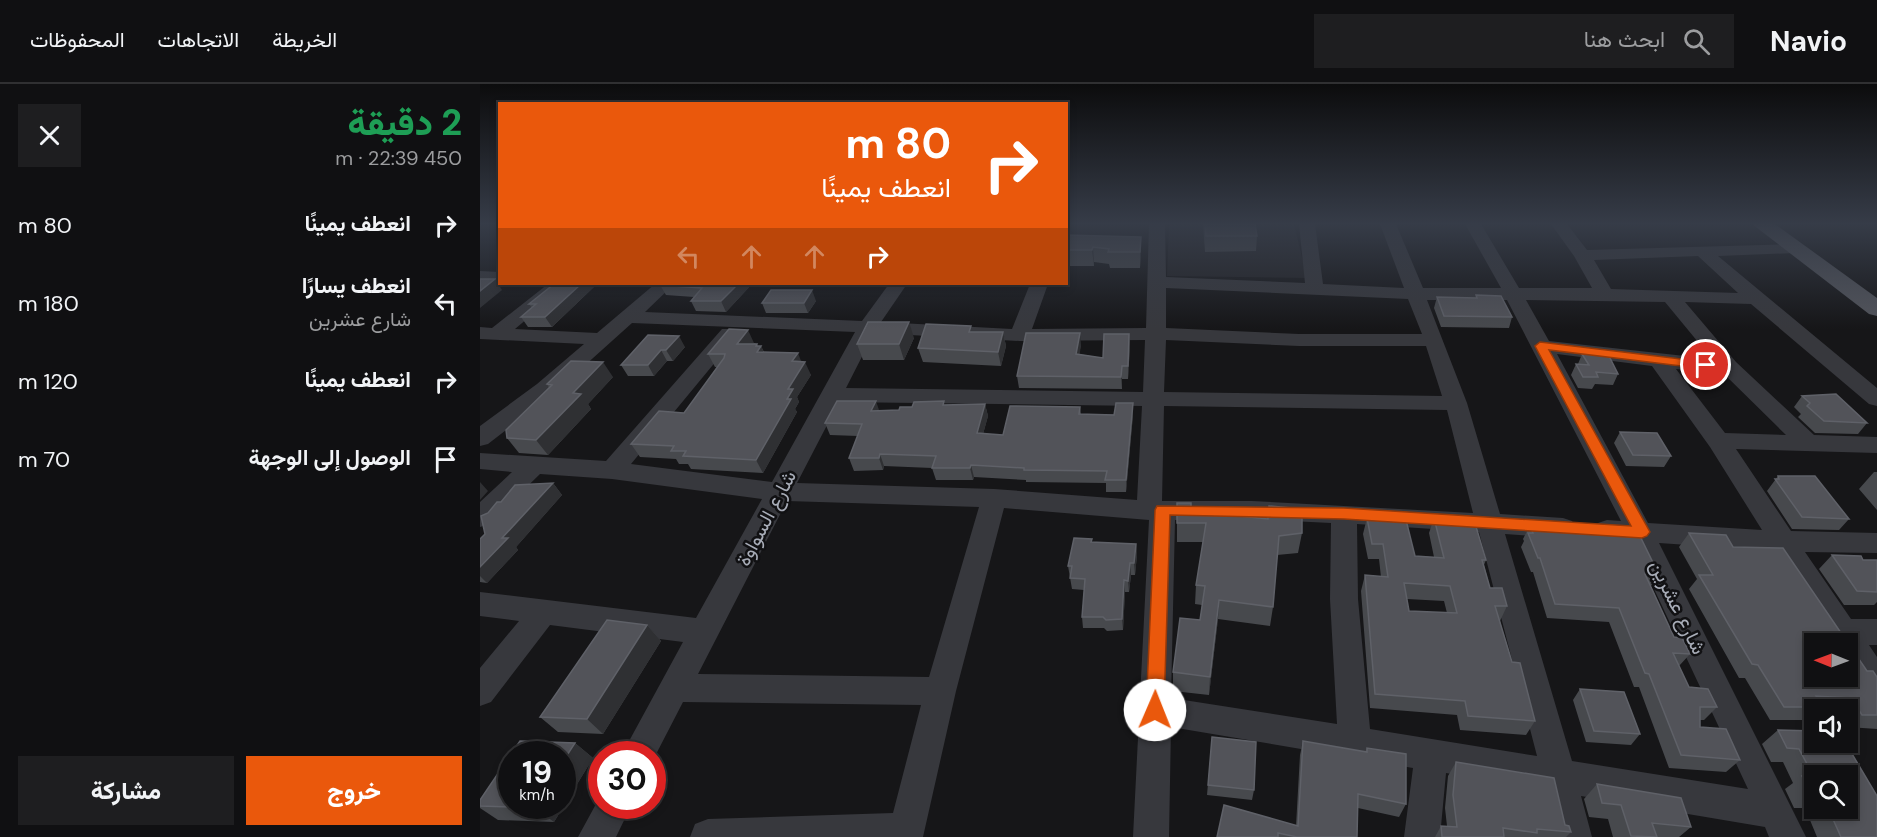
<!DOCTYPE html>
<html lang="ar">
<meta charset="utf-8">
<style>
body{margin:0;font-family:"DM Sans",Vazirmatn,sans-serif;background:#1e1e20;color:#f1f3f6;direction:rtl;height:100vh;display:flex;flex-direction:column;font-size:22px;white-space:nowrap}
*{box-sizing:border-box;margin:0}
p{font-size:20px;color:#9c9d9f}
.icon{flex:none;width:33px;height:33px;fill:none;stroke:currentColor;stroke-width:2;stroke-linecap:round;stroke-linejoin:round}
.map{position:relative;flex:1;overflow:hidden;direction:ltr}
.details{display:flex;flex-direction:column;background:#101012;width:480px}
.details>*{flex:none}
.top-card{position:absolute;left:18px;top:18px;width:570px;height:183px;border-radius:0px;box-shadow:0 3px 9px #0003,0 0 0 2px #303032;direction:rtl;background:#ea580c;color:#fff;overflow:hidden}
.needle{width:39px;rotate:271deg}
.fabs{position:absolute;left:1324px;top:549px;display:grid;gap:12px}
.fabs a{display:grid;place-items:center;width:54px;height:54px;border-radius:0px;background:#101012;box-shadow:0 3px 9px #0003,0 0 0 2px #303032;font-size:30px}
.speed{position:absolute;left:18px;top:657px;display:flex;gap:12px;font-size:30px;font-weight:700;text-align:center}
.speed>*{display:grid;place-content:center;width:78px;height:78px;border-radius:50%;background:#101012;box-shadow:0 3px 9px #0003,0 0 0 2px #303032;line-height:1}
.speed small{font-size:15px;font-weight:400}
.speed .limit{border:9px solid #d22;background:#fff;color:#111}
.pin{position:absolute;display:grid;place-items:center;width:51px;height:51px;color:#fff;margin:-26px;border:3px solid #fff;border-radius:50%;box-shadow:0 2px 6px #0007}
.me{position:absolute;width:66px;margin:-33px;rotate:1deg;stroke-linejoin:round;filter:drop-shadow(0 0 4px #0008)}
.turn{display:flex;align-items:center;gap:21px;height:126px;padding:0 18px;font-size:27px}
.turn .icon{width:78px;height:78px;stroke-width:2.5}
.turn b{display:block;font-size:42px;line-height:51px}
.lanes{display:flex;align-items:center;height:57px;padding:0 18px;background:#0003;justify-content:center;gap:30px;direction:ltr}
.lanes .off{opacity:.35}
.round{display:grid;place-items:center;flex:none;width:63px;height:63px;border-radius:0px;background:#1e1e20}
.headline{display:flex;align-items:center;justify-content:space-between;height:102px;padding:0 18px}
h1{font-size:36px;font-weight:800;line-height:45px;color:#1e9e55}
.button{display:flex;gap:12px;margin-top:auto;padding:12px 18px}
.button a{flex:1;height:69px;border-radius:0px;background:#ea580c;color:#fff;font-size:24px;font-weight:800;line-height:69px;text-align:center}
.button a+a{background:#1e1e20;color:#f1f3f6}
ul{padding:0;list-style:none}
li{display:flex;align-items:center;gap:18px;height:78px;padding:0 18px}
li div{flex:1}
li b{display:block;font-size:22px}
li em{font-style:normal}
header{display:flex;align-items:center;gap:36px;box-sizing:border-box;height:84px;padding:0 30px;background:#101012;border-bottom:2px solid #303032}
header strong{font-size:28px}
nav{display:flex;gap:33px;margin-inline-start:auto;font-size:21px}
.search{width:420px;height:54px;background:#1e1e20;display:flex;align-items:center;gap:15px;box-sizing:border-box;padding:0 21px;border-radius:0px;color:#9c9d9f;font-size:22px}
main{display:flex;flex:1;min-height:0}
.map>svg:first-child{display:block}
.built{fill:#222225}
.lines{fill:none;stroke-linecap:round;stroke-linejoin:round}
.minor{fill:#37383d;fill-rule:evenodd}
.major{fill:#53555c;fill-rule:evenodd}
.wall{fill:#47494d;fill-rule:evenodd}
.shaded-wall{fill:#2f3033}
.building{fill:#525359;stroke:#5f6168;stroke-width:1.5;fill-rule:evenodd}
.route{fill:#ea580c;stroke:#983908;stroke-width:1.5}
.labels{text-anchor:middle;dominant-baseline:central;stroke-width:5;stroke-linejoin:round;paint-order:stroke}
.street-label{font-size:20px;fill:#a8adb8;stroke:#111113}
</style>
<header>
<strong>Navio</strong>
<div class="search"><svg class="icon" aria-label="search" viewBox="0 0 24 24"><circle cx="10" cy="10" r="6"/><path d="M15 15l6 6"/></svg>ابحث هنا</div>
<nav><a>الخريطة</a><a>الاتجاهات</a><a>المحفوظات</a></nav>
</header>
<main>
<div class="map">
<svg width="1397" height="753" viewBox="0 0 1397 753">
<rect width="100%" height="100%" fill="#161618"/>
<path class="built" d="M689,140h125l13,54 -140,-2z"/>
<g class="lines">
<path class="minor" d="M669,140h16l1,53 139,6 -6,-59h16l8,60 81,4 -24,-64h16l27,64h78l-36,-64h16l38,64h73l-18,-32 -23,-32h16l20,26 213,-6 3,4 -3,4 -6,1 -76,3 159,132v18l-8,-2 -118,-100 -66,-2 51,60 78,73 63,2v16l-141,-4 55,82 86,2v20l-72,-1 46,67h26v26h-8l8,12v40l-11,-4 -18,-28v-21c-12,0 -18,-1 -21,-13l-51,-80 -117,-8 147,294h-37l-4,-10 -184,-31 11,41h-36l-11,-47 -99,-17 -6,64h-36l9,-69 -242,-41 -2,110h-36l16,-317 -145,-12 -48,183 -33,146h-233l5,-13 13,-5 185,-6 28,-108 -238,-3 -31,60v-8h-30l61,-112 -133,-17 -59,77 -11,4v-38l39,-47 -39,-5v-24l216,26 66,-119 -150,-20 -72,-5 -51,50 -9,3v-25l32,-30 -32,-3v-16l126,8 116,-132h14l3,4 -3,4 -105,127 141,18 83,-150 -223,-9 -79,71 -65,50 -8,2v-20l57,-42 47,-40 -104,-5v-12l12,1 56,-44h20l-53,45 82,4 58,-49h19l-29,28 217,9 27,-37h18l-26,38 131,7 18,-45h18l-16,45 114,-1zM1218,172l40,37 -127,-4 -17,-29zM686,204l242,11 14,35h-123l-133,-6zM947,216h80l114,221 -14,-1 -9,3 -4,7 4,7 34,5 116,247 -176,-28 -67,-227 58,4 9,-3 4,-7 -4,-7 -9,-3 -63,-4 -33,-111zM1046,216l139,2 47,57 -163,-18zM394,249l146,8 125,-1 -2,52 -297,-4zM686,256l133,6h127l16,50 -278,-4zM1077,270l95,12 58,81 52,83 -114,-7zM1196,285l47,4 63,62 -61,-2zM359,318l303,4 -5,94 -143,-11 -197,-6zM684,322l283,4 26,103 -221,-12h-90zM307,417l192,6 -50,170 -231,-3zM772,435l79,4 -1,76 7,125 -166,-26 4,-178zM877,440l122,8 58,224 -167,-27 -12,-130z
M0,187l20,1v10l-20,-1z
M122,709v13h29l-15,31h-38z"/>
<path class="major" d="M1272,140h23l102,74v18l-8,-2z"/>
</g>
<path class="wall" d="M723,140h52l2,12 -1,15 -51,1z
M586,151l75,17 -1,16h-30l-1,-4 -15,-2v4h-28z
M74,200h43l-45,43h-24l-7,-10 11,-9 -3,-4z
M272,200l-26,28 -30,-1 -5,-10 3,-4 -28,-2 -6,-10z
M996,211l36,22 -3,11 -68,-1 -7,-19 3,-11 39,1z
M336,217l-8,12h-42l-4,-10z
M492,248h31l3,14 -5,20 -78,-4 -5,-14z
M649,250l1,12 -2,33h-6v10l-103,-1 -2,-12 64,-31 -2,9 24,4z
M168,251l37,12 -12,14h-6l-13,15h-26l-7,-11z
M434,254l-10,22h-41l-6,-16z
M274,259l3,1 1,2h3l3,6 37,10 10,13 -14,22 2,5 -4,7 2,3 -34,61 -72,-4 -3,-5h-9l-3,-5 -36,-2 -9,-13 53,-31 33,-46h-2l-7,-13z
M1102,270l36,20 -5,11 -18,-1 -3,5 -14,-1 -7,-13 5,-11h2z
M133,293l-25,27 3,5 -43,46 -29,-2 -12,-15 42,-50 -2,-4z
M1322,312l65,27 -9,11 -43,-1 -17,-16 3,-3 -7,-7z
M505,320l3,12 -5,18 20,1 77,-28 1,7 52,1 -7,77h-20v-9l-80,-1v-2l-52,-3 -1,3h-37l-4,-12 -48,-2 -1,4 -29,1 -5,-13 9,-22 -28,-1 -5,-12 54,-12 20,-1 13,-3 33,-2z
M1140,348l51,24 -7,11 -38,-1 -12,-23z
M1394,388h3v38l-18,-21z
M1298,392l71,43 -10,11 -47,-1 -25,-38z
M73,399l9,12 -46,52 2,3 -31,33 -7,-1v-43l5,-5 3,-21 13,-11z
M697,419l14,8 76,8 2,-13 33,27 -4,20 -21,2 -4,52 -3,19 -52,-7 -9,76 -36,-4v-19l27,-52 2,-15 -7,-1 1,-19 7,-43h-26z
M887,434l48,38 19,1 -5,-24 5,-15 52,42 -2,5 6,23 17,18 -7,15 12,41 23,59 -9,14 -66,-5 -3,-15 -87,-7 -9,-117 4,-16 16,2 -2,-18h-11l-5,-25zM927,515l37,2 3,12 -38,-2z
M1050,441l129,50 -8,11 23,51 16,17 -11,12 10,21 28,20 -13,13h-4v7l40,33 -14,12 -57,-4 -30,-81h-5l-25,-65 -62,-4 -14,-46h-2l-10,-25 3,-6 -1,-2z
M1209,449l44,14 134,124 10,6v52l-29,-2v-17h-33v4l-7,6h-38l-25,-42h-6l-50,-89 8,-10 -18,-32z
M612,458l44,2 1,11 -2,20h-4l-2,17h-4l-2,38 -16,1 -3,-3h-21l-1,-11 2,-27 -12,-1 -4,-23z
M1352,471l31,5h14v42l-3,3h-30l-25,-36z
M167,541l14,16 -58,93 -45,-2 -18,-15z
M1100,605l60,45 -9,11 -45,-3 -13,-42z
M1298,646l37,1 62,106h-60l-12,-29h-11l-9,-19 8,-6 -10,-21h-12l-9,-18zM1335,692l33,32h-33z
M732,653l42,53 -2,10 -45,-5z
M823,657l62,11 2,-4 39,56 -7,13 -41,-9 -1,29h-140l79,-11 4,-71z
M95,659l18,15 -39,64 -56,-2 -18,-12v-8z
M976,678l109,63 6,7 -5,5h-131l6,-11h6l-2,-18 3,-32z
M1117,700l94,43 -12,10h-66l-5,-18 -19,-2 -5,-18z"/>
<path class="shaded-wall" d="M661,153v15l-1,16v-16z
M613,163l1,15v4l-2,-16z
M15,195l7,11 -22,18v-17z
M101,200h16l-45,43 -7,-10z
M258,200h14l-26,28 -5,-11z
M332,206l4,11 -8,12 -4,-10z
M429,238l5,16 -10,22 -5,-16z
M268,246l6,13 -11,14 -6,-13z
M523,248l3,14 -5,20 -3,-14z
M600,249l1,12 -3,21 -2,-12z
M649,250l1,12 -2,33v-13z
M199,252l6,11 -12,14 -7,-11z
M277,260l2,4 2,-2 6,13 -10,-7 -1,-6z
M181,266l6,11 -13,15 -6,-11z
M318,269l5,13 2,-4 6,13 -14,22 2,5 -4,7 2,3 -34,61 -7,-13 31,-61 5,-38z
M123,278l10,15 -25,27 3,5 -43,46 -12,-15 37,-47z
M642,282v23l-1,-12z
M396,317l4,12 -9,-2z
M653,319v12l-7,77v-12z
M505,320l3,12 -8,29 -3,-12z
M400,370l4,12 -1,4 -4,-12z
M491,381l3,12 -1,3 -3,-12z
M0,398l8,9 -8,9z
M73,399l9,12 -46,52 2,3 -31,33 -7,-7v-9l22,-29z
M656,460l1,11 -2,20 -1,-12z
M650,479l1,12 -2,17 -1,-11z
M644,496l1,12 -2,38 -1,-11z
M739,516l-1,19 -9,76 1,-18z
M167,541l14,16 -58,93 -16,-15z
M95,659l18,15 -39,64 -19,-14 1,-2h26v-43z"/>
<path class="building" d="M725,140h50l2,12h-51z
M586,151l75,2 -1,15h-32l1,-3 -16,-2 -1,3h-26z
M0,195h15l-15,12z
M74,200h27l-36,33h-24l15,-13h-7z
M181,200h77l-17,17h-30l11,-13 -42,-3z
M291,206h41l-8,13h-42z
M996,211l25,1 11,21 -68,-1 -7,-19 40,1z
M388,238h41l-10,22h-42z
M446,240l45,2 -2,6h34l-5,20 -80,-4z
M249,245l19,1 -11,14h20l-1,2h5l-4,6 41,1 -6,8 13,1 -17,27h5l-6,10h4l-35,61 -73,-4 3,-5h-15l3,-5 -43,-2 28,-33 25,2 40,-55 1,-4h-17z
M546,249h54l-4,21 27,4 1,-24h25l-1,32h-6l-1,11 -104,-1z
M168,251l31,1 -13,14h-5l-13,15h-27z
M1102,270h26l10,20 -22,-2 2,5h-15l-7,-13 13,1z
M91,277l32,1 -30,31 8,1 -45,46 -29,-2 -1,-8 46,-45 -5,-1z
M1356,310l31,29 -43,-2 -17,-15 3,-3 -8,-7z
M357,317h39l-5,10 28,-1 1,-3h12l2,-5 30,-1 -1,4 42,-1 -8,29 26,2 7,-29 70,1 -1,7 35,1 2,-12h17l-7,77h-21l2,-9 -83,-1v-2l-53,-3 -1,3h-38l4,-12 -56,-2 -1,4h-30l13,-34 -37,-1z
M1140,348l37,1 14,23 -38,-1z
M1298,392h37l34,43 -47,-2 -27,-38h4z
M73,399l-51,55h6l-28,29v-28l5,-5 -4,-18 7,-3 9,-11h4l14,-17z
M697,419h14v8l77,8 1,-13 33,3v24l-23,3 -6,71 -54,-7 -9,77 -37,-5 7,-54 20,2 5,-34 -9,-1 10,-62h-29z
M887,434l39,2 9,36 29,2 -10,-40 40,2 12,40h-4l8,28h12l5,18h-12l17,56 8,1 15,58 -67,-5 -3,-15 -90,-7 -10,-119 23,2 -5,-33h-11zM924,499l46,3 7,27 -48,-2z
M1050,441l107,5 22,45 -14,-1 29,63 8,1 8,16 -17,-1 16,34 19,2 9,18h-17v20l26,2 14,31 -59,-5 -32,-81 -4,-1 -26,-65 -64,-4 -15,-46h-2l-10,-25h5z
M1209,449l37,2 7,12 50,1 84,123h6l4,6v38h-15l-11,-17 -35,-2 7,11h-39l-26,-42 -6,-1 -53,-89h14zM1335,560h33v32h-33z
M594,454l18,1 -1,3 45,2 -2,19h-4l-2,18 -4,-1 -2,39 -16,1 -3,-3h-21l3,-38 -15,-1 2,-12h-4z
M1352,471l29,1 2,4h14v32l-20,-1z
M127,536l40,5 -60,94 -47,-2z
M1100,605l44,3 16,42 -46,-3z
M1298,646l37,1v11h30l32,54v41h-36l-13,-29h20v-32h-33v19h-3l-10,-19 12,1 -15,-28 -12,-1z
M732,653l44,5 -2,48 -46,-5z
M40,657l55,2 -13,20v-9h-50v52h24l-1,2 -55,-2v-6z
M823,657l64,11v-4l39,6v50l-48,-10 -1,43h-60l-19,-4v4h-61l7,-32 74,21z
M976,678l98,16 11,47 4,1 2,6 -34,-3v4l-34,-5 1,9h-62l-1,-11 16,1 -4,-32z
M1117,700l84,14 10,29 -39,-4 5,14 -26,-1 -10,-31 -19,-2z"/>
<linearGradient id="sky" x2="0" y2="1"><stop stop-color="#0c0c0d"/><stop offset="0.57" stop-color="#363c48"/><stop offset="1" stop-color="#363c48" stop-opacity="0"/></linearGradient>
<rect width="1397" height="245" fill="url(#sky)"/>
<path class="route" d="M1060,258l166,20 6,3 -6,4 -157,-19 101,182 -3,4 -5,2 -298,-19 -174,-4 -6,195 -2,6 -7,3 -6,-3 -3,-6 9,-200 2,-4 187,2 287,18 -96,-180z"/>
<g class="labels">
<g class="street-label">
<text transform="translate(286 434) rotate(-62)">شارع السواوة</text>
<text transform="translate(1198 523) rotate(64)">شارع عشرين</text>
</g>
</g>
</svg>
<div class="fabs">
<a><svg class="needle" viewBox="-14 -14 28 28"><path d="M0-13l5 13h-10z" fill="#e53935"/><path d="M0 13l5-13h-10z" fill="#9c9d9f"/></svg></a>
<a><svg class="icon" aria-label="sound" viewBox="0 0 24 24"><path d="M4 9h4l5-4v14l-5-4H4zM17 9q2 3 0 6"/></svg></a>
<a><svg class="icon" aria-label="search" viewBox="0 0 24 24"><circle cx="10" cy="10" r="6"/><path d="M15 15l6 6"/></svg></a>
</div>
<div class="speed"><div>19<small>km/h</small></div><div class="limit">30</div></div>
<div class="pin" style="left:1226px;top:281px;background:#d93025"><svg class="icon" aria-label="arrive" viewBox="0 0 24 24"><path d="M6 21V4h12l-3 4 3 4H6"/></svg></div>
<svg class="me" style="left:675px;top:626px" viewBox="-20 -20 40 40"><circle r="19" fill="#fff"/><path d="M0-13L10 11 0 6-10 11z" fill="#ea580c"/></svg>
<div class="top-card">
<div class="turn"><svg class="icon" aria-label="right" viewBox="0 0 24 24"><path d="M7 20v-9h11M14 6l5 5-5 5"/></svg><div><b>80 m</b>انعطف يمينًا</div></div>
<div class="lanes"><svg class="icon off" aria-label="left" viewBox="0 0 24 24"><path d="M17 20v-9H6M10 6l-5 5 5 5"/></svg><svg class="icon off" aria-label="ahead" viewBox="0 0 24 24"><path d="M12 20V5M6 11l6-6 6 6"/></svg><svg class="icon off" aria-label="ahead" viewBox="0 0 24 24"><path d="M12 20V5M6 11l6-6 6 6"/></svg><svg class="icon" aria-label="right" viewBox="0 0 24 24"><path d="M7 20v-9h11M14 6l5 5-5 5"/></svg></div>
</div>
</div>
<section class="details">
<div class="headline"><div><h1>2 دقيقة</h1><p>450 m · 22:39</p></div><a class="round"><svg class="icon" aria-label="close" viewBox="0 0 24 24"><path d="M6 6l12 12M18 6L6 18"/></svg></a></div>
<ul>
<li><svg class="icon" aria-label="right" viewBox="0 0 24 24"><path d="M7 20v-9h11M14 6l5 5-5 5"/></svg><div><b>انعطف يمينًا</b></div><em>80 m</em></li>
<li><svg class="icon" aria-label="left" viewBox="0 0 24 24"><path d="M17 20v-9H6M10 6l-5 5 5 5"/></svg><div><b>انعطف يسارًا</b><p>شارع عشرين</p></div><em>180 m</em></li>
<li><svg class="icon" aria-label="right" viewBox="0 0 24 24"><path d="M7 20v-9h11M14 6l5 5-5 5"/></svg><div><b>انعطف يمينًا</b></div><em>120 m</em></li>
<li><svg class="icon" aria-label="arrive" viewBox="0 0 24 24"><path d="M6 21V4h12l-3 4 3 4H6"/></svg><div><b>الوصول إلى الوجهة</b></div><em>70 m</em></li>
</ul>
<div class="button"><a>خروج</a><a>مشاركة</a></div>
</section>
</main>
